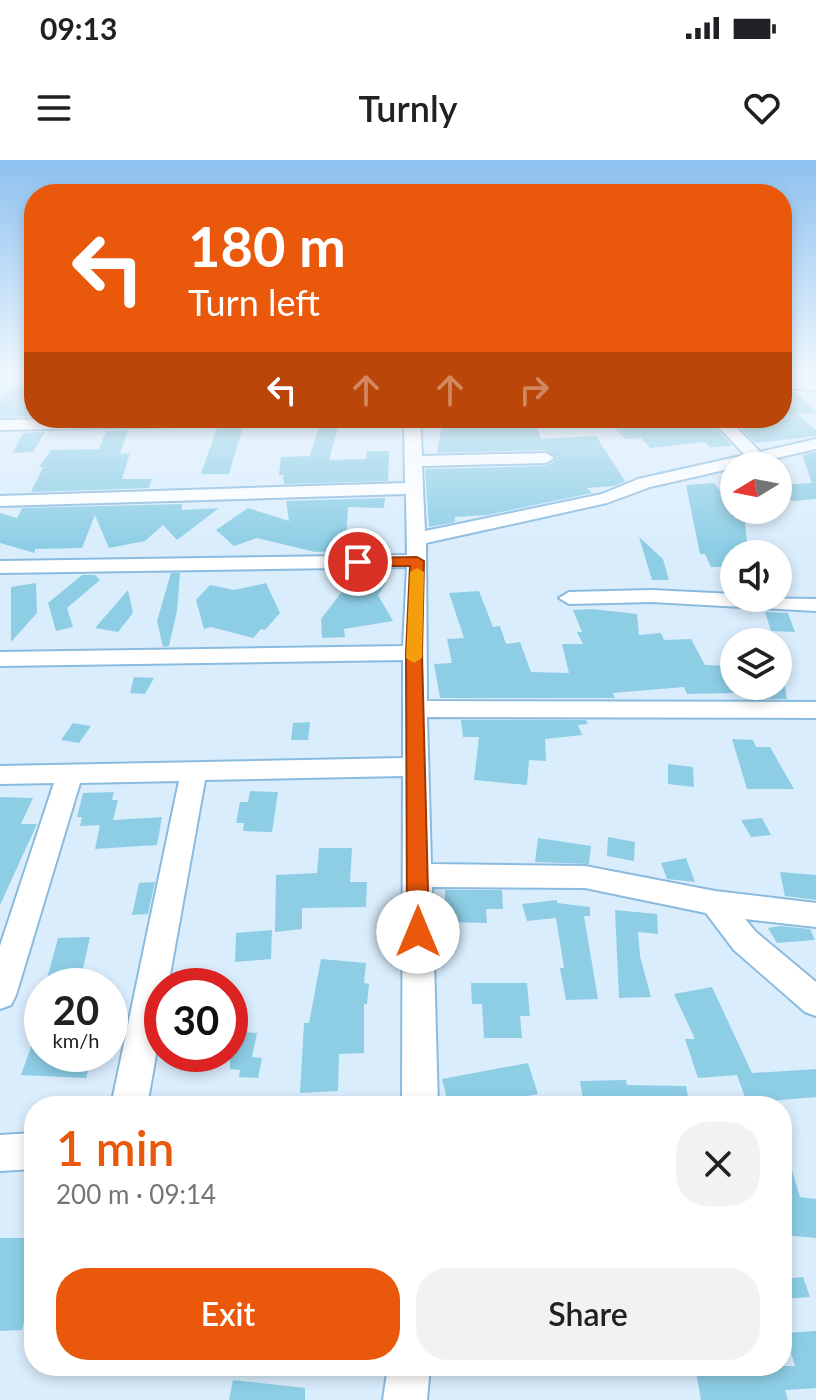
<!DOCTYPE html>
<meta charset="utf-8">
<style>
body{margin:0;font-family:Lato,sans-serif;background:#f2f2f2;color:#202124;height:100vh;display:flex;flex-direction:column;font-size:30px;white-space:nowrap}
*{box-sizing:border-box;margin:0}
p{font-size:26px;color:#757577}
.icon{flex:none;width:44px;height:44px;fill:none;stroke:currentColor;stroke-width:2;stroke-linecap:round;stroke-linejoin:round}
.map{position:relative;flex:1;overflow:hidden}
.details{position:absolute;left:24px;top:936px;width:768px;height:280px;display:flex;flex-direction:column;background:#fff;border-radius:32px;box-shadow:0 4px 12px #0003}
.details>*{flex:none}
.guide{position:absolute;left:24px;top:24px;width:768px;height:244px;border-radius:32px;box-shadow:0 4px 12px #0003;background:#ea580c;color:#fff;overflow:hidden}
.needle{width:52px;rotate:260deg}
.controls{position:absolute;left:720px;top:292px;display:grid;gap:16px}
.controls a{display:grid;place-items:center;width:72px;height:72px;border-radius:50%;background:#fff;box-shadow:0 4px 12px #0003;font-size:40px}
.speed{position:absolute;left:24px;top:808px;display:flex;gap:16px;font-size:40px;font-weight:700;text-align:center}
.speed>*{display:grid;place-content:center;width:104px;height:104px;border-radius:50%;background:#fff;box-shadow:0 4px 12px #0003;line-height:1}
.speed small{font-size:20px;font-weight:400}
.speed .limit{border:12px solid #d22;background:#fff;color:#111}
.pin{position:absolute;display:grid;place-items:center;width:68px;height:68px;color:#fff;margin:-34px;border:4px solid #fff;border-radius:50%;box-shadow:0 2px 8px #0007}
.me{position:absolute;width:88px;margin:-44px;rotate:0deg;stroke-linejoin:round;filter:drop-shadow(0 0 6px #0008)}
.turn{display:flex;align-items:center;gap:28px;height:168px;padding:0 32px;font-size:36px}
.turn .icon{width:104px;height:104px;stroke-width:2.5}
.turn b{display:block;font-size:56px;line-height:68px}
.lanes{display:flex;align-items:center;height:76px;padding:0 32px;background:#0003;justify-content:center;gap:40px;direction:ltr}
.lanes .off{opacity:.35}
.round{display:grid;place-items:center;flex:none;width:84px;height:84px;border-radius:32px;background:#f2f2f2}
.head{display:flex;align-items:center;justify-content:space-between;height:136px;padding:0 32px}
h1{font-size:48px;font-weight:600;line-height:60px;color:#ea580c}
.button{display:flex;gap:16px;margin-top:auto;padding:16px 32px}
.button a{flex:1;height:92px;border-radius:32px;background:#ea580c;color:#fff;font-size:32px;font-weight:600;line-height:92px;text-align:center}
.button a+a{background:#f2f2f2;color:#202124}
.status{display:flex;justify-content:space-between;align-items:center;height:56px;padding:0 40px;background:#fff;direction:ltr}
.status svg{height:22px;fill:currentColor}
header{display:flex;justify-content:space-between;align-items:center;height:104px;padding:0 32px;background:#fff;font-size:36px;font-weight:600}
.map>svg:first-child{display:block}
.building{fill:#8dcee5}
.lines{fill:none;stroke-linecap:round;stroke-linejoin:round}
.minor-casing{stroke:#8abbdf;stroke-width:4}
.minor{fill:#fff;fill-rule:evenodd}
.route{fill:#ea580c;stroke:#983908;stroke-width:2}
.slow{fill:#f59e0b}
</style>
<div class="status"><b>09:13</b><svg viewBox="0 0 49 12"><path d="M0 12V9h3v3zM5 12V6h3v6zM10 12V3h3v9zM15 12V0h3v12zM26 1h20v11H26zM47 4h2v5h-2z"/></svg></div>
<header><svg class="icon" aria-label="menu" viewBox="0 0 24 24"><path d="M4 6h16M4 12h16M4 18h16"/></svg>Turnly<svg class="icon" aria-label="heart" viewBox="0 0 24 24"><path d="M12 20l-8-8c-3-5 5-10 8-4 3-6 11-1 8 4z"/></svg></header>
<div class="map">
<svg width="816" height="1240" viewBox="0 0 816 1240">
<rect width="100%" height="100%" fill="#daedfd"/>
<path class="building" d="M12,226h22v30l-34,1v-16z
M782,231l14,1 20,21 -18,1 18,16v6l-61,7 -24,-25h51z
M605,258h102l25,28 -22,1 -5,-5 -55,6 -9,-10 -16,1z
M475,260l61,4 5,15 55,-3 29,45 -11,5 -27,2 5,5 -105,22 -32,2v5l-26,5 -4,-58 121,-3 11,-7 -11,-9 -109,3 5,-30 33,1z
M320,264h19l-10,36 37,-1 1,-8h22l-1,30 -104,3 -1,-9h-4l2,-18 29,-1z
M240,266h3l-14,48h-28l16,-46z
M128,270l-8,24 10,-1 -8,26h30l-3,9 -118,4 12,-25h-4l12,-17 48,-1 7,-18z
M45,272l-12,20 -20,1 10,-20z
M816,292v47l-24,2 -14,-16 34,-2 -10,-28z
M714,323l20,27h10l4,43 -14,-2v16h-23l-6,-13h-5l-14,-69z
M385,338l-1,10 -36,-1 -3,44 -30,1 -58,-14 -23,8 -18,-16 32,-22 41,13 -3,-20z
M182,344v6l37,-2 -42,32 -14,-15 -18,16 -36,7 -14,-33 -13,33 -47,1v4l-35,-10v-30l17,5 5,-10z
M639,377l24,22 6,21h-17z
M171,413h9l-3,38 -8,35 -6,1 -6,-26z
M82,415h13l5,5 -33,28 6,19 -17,4 -8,-28z
M354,416l32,7 -8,12 15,26 -49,8 1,8 -23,1 -1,-19z
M36,423l1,30 -26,29v-55z
M266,423l14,30 -15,17 -4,-1 -8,9 -42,-11 -7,2 -8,-29 14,-15 24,5z
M128,430l5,23 -15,19 -23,-4z
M479,431l14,36 7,-1 6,18 14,-2 11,30 38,1 -7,-29h21l-6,-12h5l-9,-22 19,-1 45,5 2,21 22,-2 3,7 27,-1 14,26 29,1v27l-47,1 -3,-7 -71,6 2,5h-175l-6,-34 18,-1 -5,-24 17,-1 -15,-45z
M765,452l23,1 7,19 -24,-1z
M134,517l20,1 -9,16 -15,-1z
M761,526h24l2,13h-24z
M461,560h125l2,4 -10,1 4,10 -37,4 1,22 -17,-1 -2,25 -53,-5 5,-43h-16z
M310,562l-2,18h-17l2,-17z
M73,563l18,3 -12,17 -18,-3z
M732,579l21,1 3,7h14l24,42h-47z
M668,604l25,3 1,20 -26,-3z
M250,631l28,1 -6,40 -29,-1 1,-8h-8l4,-21h8z
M114,632l-2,8h6l-5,20 49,-3 -5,28 -62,4 5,-24 -20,1 2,-9h-5l6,-24z
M0,637l33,1 -12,26h16l-37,81z
M762,658l9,17 -20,2 -10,-17z
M608,677l27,5 -1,19 -27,-5z
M538,678l53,8 -2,18 -54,-2z
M319,688h33l-2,34h17l-1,25 -64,1v21l-27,3 1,-57 41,-2z
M686,698l9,24 -28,-3 -6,-16z
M780,712l36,3v25l-31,-4z
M155,722l-7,32 -16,1 7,-32z
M445,730h57l1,19h-17l1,14 -42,-1z
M557,740v3l33,4v9h-6l14,83 -32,1 -6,-32h4l-8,-50 -29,3 -5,-17z
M615,750l42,4 1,20 -20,-2 2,24 11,41 -32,1z
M780,766l30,3 5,11 -38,3 -9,-15z
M272,770l-1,29 -36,3 1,-29z
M90,777l-11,49h-34l13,-48z
M321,799l45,4 -2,20 5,1 -2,20h-3v49l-25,1 -1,37 -38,2 4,-70h5z
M471,823h56l3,33h-10l2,22h-38l-2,-34h-10z
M712,827l40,86 64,-4v28l-69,6 -10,-28 -39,3 -13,-39h10l-21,-45z
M40,862l2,32h51l-7,24 -65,-3z
M230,871l27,2 -5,24 10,1 -4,20 -19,-1 1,-7 -10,-1z
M528,903l10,31 -66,12h-23l-7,-27z
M626,920l1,5 59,1 4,20h-106l-4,-25z
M787,993l13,44 16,2v39l-34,-3v-81z
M0,1078h34v43l-12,49 -22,1z
M803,1117l7,20 -28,2v-20z
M816,1171v57l-31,2 3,10h-87l-6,-34h100l-10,-33z
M233,1220l72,8v12h-76z"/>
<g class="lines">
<defs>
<path id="minor" d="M782,220l34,2v8l-34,-2z
M106,258h136l2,2 -8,5 -236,5v-10z
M404,258h16l2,38 124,-3 8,5 -8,5 -124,3 3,65 177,-37 36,-15 107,-24 -35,-37h17l33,34 56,-13v10l-166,38 -43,16 -181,40 1,158 389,1v16l-389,-1 4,147 154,2 130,25 101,12v24l-71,-8 11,13 60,50v34l-11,-4 -71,-62 -28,-37 -121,-25 -153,-1 6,219h-36l1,-330 -198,4 -37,206h-6v35l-15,85h-36l68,-325 -99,2 -64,212 -5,10 -11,4v-63l54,-163 -54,1v-18l403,-8v-98l-403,6v-14l403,-6 4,-79 -407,6v-12l407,-6 -1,-61 -406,12v-10l405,-13z
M652,430l82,4v4l82,1v12l-164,-9 -83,2 -10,-6 10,-6z
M34,973v36l-34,2v-36z
M388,1206h42l-3,34h-44z"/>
</defs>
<use href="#minor" class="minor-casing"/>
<use href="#minor" class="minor"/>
</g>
<linearGradient id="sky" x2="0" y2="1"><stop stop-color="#8dc1ef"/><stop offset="0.55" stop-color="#eef7fe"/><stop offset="1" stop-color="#eef7fe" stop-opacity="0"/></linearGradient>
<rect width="816" height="386" fill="url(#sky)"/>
<path class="route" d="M417,397l7,4 -2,92 7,279 -3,7 -8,2 -8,-2 -3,-7 -1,-279 4,-87h-52l-7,-4 7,-4z"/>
<path class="slow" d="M417,408l7,4 -2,86 -8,5 -8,-5 4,-86z"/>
</svg>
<div class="controls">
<a><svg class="needle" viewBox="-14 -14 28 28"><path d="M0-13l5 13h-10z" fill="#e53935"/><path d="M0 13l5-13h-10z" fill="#757577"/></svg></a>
<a><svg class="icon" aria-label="sound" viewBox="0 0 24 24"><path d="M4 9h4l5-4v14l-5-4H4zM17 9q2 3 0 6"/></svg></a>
<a><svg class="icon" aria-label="layers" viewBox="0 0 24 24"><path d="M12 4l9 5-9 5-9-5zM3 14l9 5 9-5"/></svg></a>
</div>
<div class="speed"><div>20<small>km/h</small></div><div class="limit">30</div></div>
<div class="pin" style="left:358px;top:402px;background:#d93025"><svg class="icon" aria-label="arrive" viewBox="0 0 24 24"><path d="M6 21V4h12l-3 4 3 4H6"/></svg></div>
<svg class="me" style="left:418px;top:772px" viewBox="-20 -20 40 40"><circle r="19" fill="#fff"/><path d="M0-13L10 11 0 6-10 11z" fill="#ea580c"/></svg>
<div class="guide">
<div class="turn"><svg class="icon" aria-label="left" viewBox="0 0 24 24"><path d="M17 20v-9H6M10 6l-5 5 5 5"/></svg><div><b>180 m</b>Turn left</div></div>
<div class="lanes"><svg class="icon" aria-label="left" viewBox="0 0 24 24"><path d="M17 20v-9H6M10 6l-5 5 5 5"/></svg><svg class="icon off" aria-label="ahead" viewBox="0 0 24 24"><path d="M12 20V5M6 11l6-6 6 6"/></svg><svg class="icon off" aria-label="ahead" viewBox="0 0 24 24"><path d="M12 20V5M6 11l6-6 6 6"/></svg><svg class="icon off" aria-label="right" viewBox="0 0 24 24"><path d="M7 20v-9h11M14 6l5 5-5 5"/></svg></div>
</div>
<section class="details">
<div class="head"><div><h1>1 min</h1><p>200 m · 09:14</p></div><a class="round"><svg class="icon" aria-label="close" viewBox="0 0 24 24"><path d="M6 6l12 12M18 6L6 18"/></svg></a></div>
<div class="button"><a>Exit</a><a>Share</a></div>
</section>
</div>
